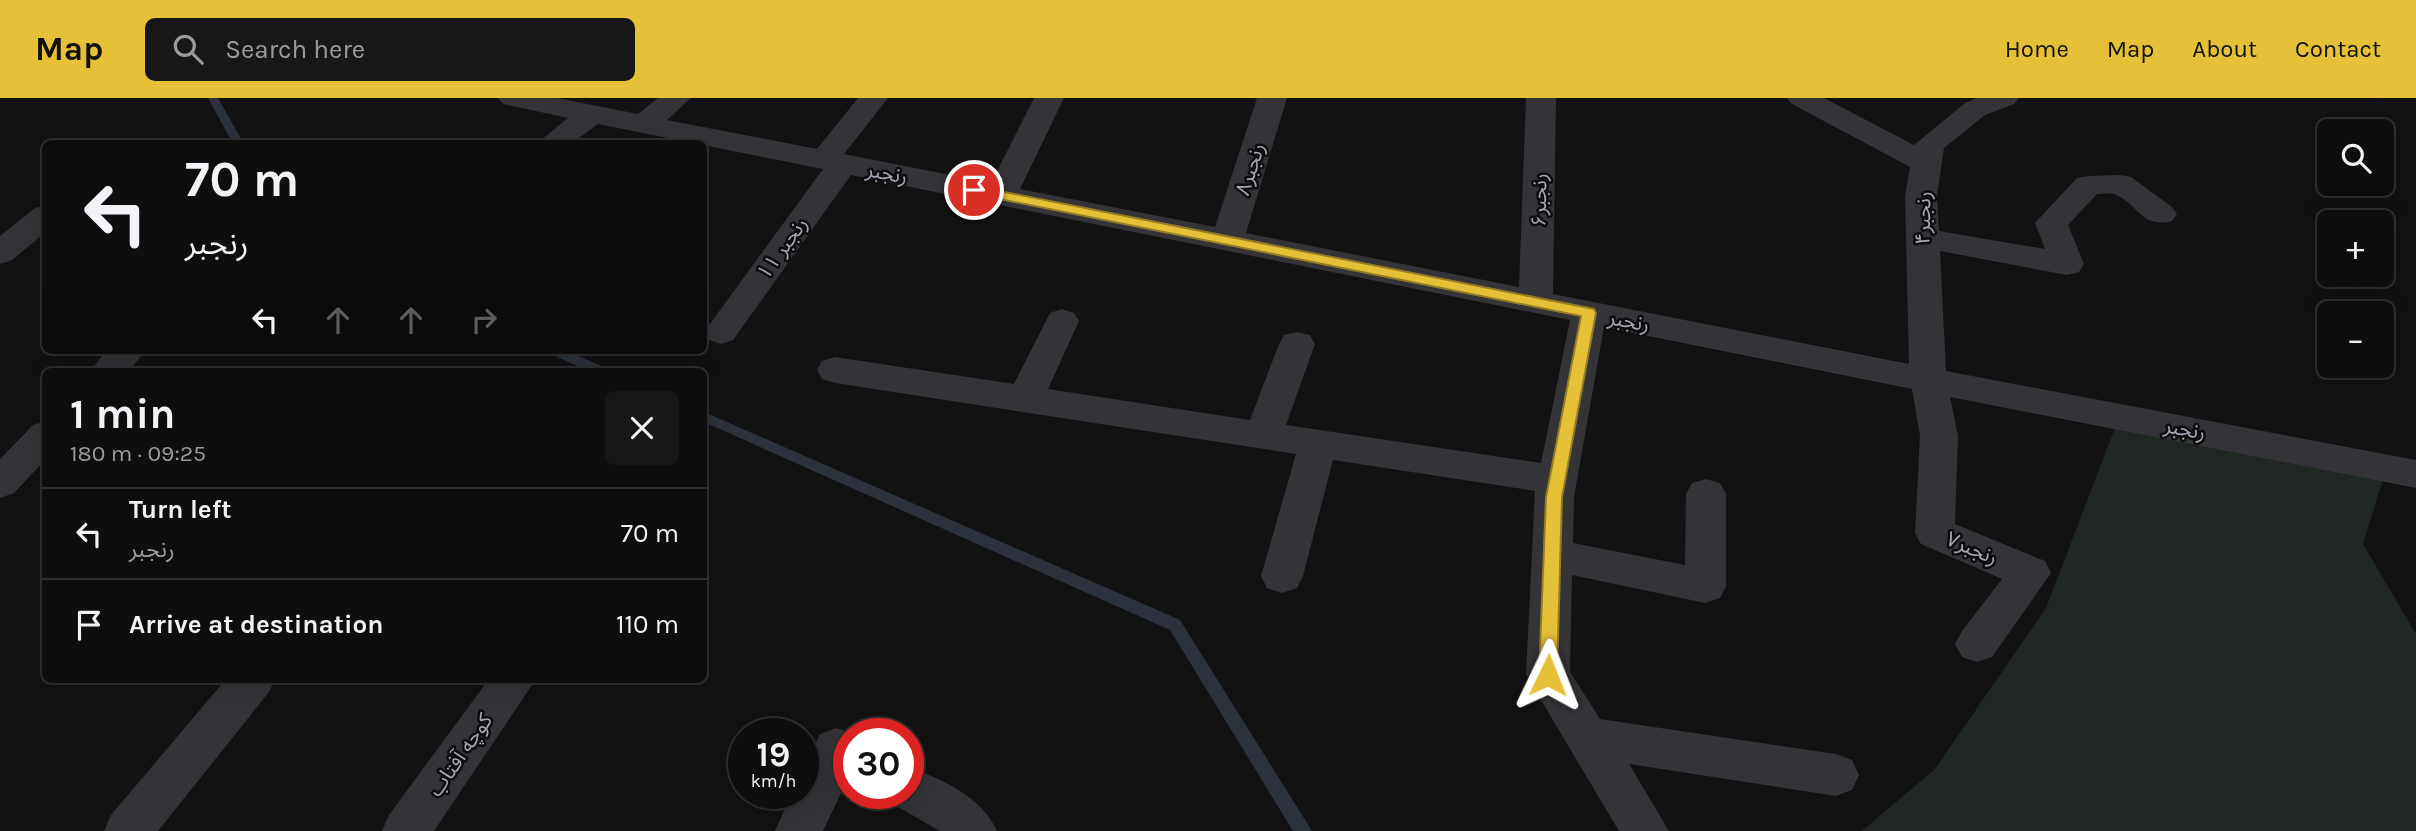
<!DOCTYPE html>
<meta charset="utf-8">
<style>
body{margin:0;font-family:Karla,"Noto Sans Arabic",sans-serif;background:#171717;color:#f1f3f6;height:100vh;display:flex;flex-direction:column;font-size:26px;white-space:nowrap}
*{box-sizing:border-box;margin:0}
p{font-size:23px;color:#9b9c9e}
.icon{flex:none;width:38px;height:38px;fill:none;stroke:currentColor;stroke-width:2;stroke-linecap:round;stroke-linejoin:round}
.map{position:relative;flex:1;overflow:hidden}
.panel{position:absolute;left:42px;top:270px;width:665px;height:315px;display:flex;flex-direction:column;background:#0e0e0e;border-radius:10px;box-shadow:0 7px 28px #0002,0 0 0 2px #2e2e2e}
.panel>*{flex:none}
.guide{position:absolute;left:42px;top:42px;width:665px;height:214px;border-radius:10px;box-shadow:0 7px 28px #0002,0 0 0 2px #2e2e2e;background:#0e0e0e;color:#f1f3f6;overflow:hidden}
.fabs{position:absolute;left:2317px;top:21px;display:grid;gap:14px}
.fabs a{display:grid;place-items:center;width:77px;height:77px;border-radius:10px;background:#0e0e0e;box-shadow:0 7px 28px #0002,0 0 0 2px #2e2e2e;font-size:35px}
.speed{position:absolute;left:728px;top:620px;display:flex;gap:14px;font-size:35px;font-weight:700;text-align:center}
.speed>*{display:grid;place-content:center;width:91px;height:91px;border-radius:50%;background:#0e0e0e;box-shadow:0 7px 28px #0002,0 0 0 2px #2e2e2e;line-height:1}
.speed small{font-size:18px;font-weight:400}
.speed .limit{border:10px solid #d22;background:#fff;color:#111}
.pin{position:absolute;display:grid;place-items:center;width:60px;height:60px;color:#fff;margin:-30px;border:4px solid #fff;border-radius:50%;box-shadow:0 2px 7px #0007}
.me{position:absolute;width:77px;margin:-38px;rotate:2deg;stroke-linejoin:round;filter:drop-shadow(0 0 5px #0008)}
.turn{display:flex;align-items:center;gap:24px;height:147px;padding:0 28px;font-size:32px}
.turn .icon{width:91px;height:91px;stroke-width:2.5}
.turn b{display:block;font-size:49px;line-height:60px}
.lanes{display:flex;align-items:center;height:66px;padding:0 28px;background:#0003;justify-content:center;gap:35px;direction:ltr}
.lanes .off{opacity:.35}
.round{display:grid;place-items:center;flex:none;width:74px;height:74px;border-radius:10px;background:#171717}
.overview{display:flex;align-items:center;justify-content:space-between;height:119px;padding:0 28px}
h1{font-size:42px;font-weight:700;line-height:52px}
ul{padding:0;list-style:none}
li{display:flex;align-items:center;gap:21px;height:91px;padding:0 28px;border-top:2px solid #2e2e2e}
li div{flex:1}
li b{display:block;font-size:26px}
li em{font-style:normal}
header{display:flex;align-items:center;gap:42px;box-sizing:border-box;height:98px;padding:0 35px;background:#e6c037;color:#111}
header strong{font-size:33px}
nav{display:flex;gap:38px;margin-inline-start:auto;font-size:24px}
.search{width:490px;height:63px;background:#171717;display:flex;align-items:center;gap:18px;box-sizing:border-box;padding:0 24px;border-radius:10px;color:#9b9c9e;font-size:26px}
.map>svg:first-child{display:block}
.green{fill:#202722}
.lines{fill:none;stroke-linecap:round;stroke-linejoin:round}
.stream{fill:#2c323b;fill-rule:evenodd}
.minor{fill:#333338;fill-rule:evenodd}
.route{fill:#e6c037;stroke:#967d24;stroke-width:2}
.labels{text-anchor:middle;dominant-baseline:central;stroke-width:5;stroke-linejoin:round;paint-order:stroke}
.street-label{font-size:21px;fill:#a4a6b3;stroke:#0d0d0e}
</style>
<header>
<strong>Map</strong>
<div class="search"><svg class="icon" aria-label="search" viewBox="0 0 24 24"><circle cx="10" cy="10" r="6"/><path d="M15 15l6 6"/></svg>Search here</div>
<nav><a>Home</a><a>Map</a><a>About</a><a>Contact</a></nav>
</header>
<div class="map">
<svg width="2416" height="733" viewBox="0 0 2416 733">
<rect width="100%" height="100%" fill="#121213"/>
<path class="green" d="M2123,309l266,53 -26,84 53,90v197h-554l73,-62 111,-161z"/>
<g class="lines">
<path class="stream" d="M208,0h10l26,46h-11z
M547,252h18l41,18 2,3h-19l-41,-18z
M704,314l476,208 132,211h-19l-123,-201 -466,-208z"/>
<path class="minor" d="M498,0h59l81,16 20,-16h33l-24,22 150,29 41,-51h30l-44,56 147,29 43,-85h30l-44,91 195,38 42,-129h30l-41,135 273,54 7,-189h30l-3,196 356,70 -4,-168 5,-29 -118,-63 -5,-6h37l90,47 51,-42 12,-5h42l-5,6 -29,11 -41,33 -7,48 2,35 106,18 -10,-26 42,-45 11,-2 32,-1 11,2 41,30 5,7 -5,7c-31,8 -34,-18 -58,-27 -5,-1 -13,0 -17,0l-29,31 16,39 -5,8 -12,3 -127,-24 6,120 470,89v28l-466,-91 8,39 -3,88 90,37 6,12 -59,84 -15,5 -15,-5 -7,-13 7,-13 40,-52 -81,-35 -6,-11 5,-97 -8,-47 -308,-62 -30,170 -1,46 112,22 1,-71 6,-11 14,-4 14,4 6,11v92l-6,12 -15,5 -133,-28 -2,97 30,47 236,35 16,6 7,15 -7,15 -16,6 -207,-32 40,67h-50l-93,-156 9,-184 -202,-31 -30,116 -6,12 -15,5 -15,-5 -6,-12 35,-122 -461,-71 -13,-4 -5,-9 5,-9 13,-4 179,27 36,-71 12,-4 12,4 5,8 -31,68 202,31 29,-76 5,-9 13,-3 13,3 5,9 -29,81 255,38 29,-143 -719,-145 -118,165 -12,4 -12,-4 -5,-8 119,-163 -225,-45 -27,20h-35l32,-26 -65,-14z
M46,107v27l-34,28 -12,4v-28l35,-28z
M107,252h39l-17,21h-39z
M46,323v38l-32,34 -14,5v-39l33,-34z
M226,581h49l-6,13 -111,139h-54l7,-16z
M489,581h47l-102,152h-52l7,-16z
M836,630l15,5h-2v43l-26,55h-48l17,-38h11v-24l17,-35z
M908,669c34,12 74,30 89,64h-57l-49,-28 -4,-10h21z"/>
</g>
<path class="route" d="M974,88l620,123 2,4 -34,184 -5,178 -3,5 -6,3 -7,-3 -2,-5 7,-178 35,-181 -611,-123 -2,-3z"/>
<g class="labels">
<g class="street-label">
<text transform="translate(1250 71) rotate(-72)">رنجبر۸</text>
<text transform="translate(887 75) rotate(11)">رنجبر</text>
<text transform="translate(1539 102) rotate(-89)">رنجبر۶</text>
<text transform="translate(1923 120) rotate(-89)">رنجبر۴</text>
<text transform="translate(782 150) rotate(-54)">رنجبر ۱۱</text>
<text transform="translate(1629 223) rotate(11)">رنجبر</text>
<text transform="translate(2185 331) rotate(11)">رنجبر</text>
<text transform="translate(1972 450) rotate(23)">رنجبر۷</text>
<text transform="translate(460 657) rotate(-55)">کوچه آفتاب</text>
</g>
</g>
</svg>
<div class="fabs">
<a><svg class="icon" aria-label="search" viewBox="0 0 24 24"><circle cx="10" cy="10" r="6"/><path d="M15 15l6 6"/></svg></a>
<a>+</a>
<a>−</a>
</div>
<div class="speed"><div>19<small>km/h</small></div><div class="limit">30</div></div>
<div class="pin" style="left:974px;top:92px;background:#d93025"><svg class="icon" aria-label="arrive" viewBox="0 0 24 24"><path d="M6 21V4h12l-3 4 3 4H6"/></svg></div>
<svg class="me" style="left:1548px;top:577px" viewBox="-20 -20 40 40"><path d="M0-17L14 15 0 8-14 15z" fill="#e6c037" stroke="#fff" stroke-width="4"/></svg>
<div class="guide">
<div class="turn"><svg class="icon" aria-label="left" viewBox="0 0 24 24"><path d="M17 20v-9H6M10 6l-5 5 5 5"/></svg><div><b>70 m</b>رنجبر</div></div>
<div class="lanes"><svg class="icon" aria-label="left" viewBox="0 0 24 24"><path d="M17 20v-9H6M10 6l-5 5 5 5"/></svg><svg class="icon off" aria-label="ahead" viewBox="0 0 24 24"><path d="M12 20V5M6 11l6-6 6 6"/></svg><svg class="icon off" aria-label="ahead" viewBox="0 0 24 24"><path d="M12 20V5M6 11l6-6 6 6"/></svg><svg class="icon off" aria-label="right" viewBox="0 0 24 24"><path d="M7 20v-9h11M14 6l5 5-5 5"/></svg></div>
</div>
<section class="panel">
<div class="overview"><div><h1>1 min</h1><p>180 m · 09:25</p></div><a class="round"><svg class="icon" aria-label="close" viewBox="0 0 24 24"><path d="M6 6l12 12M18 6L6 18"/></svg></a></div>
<ul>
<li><svg class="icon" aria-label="left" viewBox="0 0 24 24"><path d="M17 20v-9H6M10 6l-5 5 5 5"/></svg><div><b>Turn left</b><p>رنجبر</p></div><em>70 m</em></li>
<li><svg class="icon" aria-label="arrive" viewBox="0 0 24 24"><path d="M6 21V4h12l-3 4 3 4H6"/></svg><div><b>Arrive at destination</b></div><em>110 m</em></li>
</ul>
</section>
</div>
